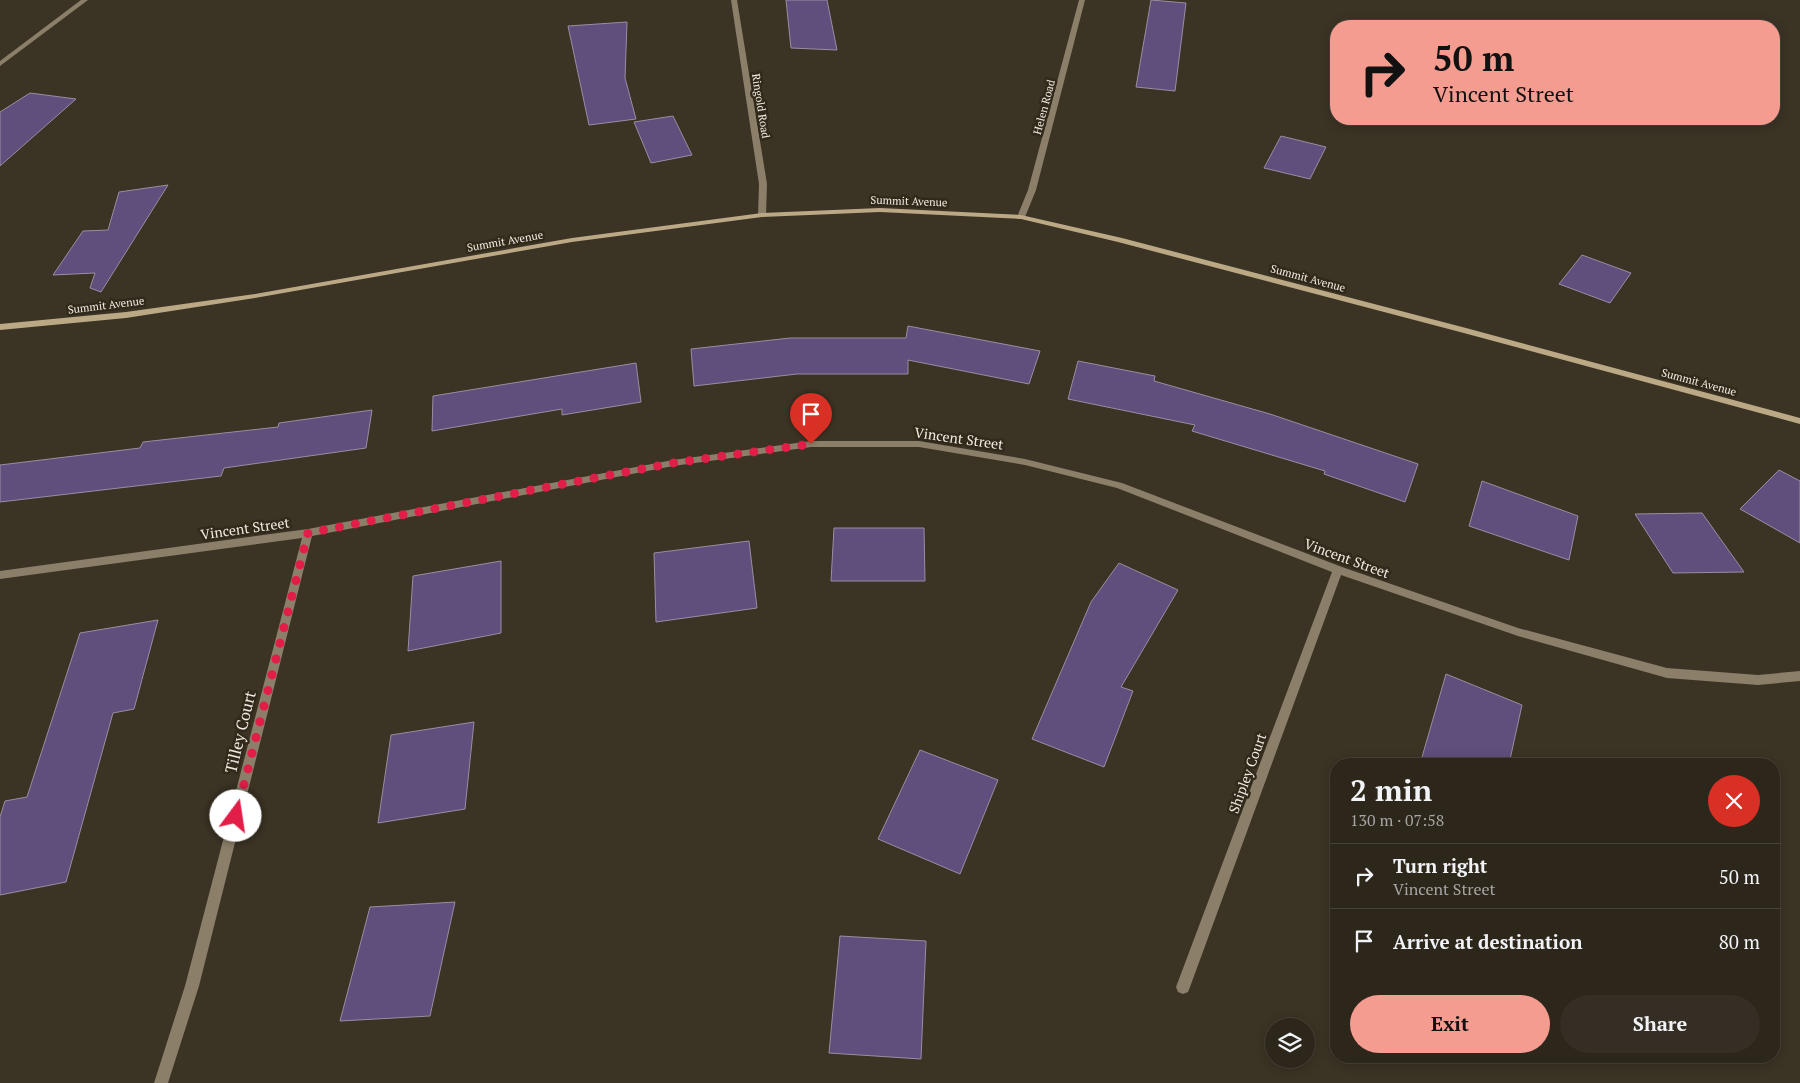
<!DOCTYPE html>
<meta charset="utf-8">
<style>
body{margin:0;font-family:"PT Serif",serif;background:#342e24;color:#f1f3f6;height:100vh;display:flex;flex-direction:column;font-size:19px;white-space:nowrap}
*{box-sizing:border-box;margin:0}
p{font-size:16px;color:#a6a5a3}
.icon{flex:none;width:28px;height:28px;fill:none;stroke:currentColor;stroke-width:2;stroke-linecap:round;stroke-linejoin:round}
.map{position:relative;flex:1;overflow:hidden}
.drawer{position:absolute;left:1330px;top:758px;width:450px;height:305px;display:flex;flex-direction:column;background:#2c261b;border-radius:20px;box-shadow:0 2px 12px #0003,0 0 0 1px #48433a}
.drawer>*{flex:none}
.top-card{position:absolute;left:1330px;top:20px;width:450px;height:105px;border-radius:20px;box-shadow:0 2px 12px #0003,0 0 0 1px #48433a;background:#f59c91;color:#111;overflow:hidden}
.controls{position:absolute;left:1265px;top:1018px;display:grid;gap:10px}
.controls a{display:grid;place-items:center;width:50px;height:50px;border-radius:50%;background:#2c261b;box-shadow:0 2px 12px #0003,0 0 0 1px #48433a;font-size:25px}
.pin{position:absolute;display:grid;place-items:center;width:42px;height:42px;color:#fff;margin:-51px -21px;border-radius:50% 50% 50% 0;rotate:-45deg;box-shadow:0 0 5px #0007}
.pin .icon{rotate:45deg}
.me{position:absolute;width:55px;margin:-28px;rotate:14deg;stroke-linejoin:round;filter:drop-shadow(0 0 4px #0008)}
.turn{display:flex;align-items:center;gap:18px;height:105px;padding:0 20px;font-size:22px}
.turn .icon{width:65px;height:65px;stroke-width:2.5}
.turn b{display:block;font-size:35px;line-height:42px}
.round{display:grid;place-items:center;flex:none;width:52px;height:52px;border-radius:26px;background:#342e24}
.head{display:flex;align-items:center;justify-content:space-between;height:85px;padding:0 20px}
h1{font-size:30px;font-weight:800;line-height:38px}
.primary-button{display:flex;gap:10px;margin-top:auto;padding:10px 20px}
.primary-button a{flex:1;height:58px;border-radius:30px;background:#f59c91;color:#111;font-size:20px;font-weight:800;line-height:58px;text-align:center}
.primary-button a+a{background:#342e24;color:#f1f3f6}
ul{padding:0;list-style:none}
li{display:flex;align-items:center;gap:15px;height:65px;padding:0 20px;border-top:1px solid #48433a}
li div{flex:1}
li b{display:block;font-size:19px}
li em{font-style:normal}
.map>svg:first-child{display:block}
.building{fill:#604e7c;stroke:#9690a2}
.lines{fill:none;stroke-linecap:round;stroke-linejoin:round}
.street{fill:#8b7f69;fill-rule:evenodd}
.secondary{fill:#bba986;fill-rule:evenodd}
.route{stroke:#e11d48;stroke-width:9;stroke-dasharray:0 16.2}
.labels{text-anchor:middle;dominant-baseline:central;stroke-width:5;stroke-linejoin:round;paint-order:stroke}
.far-street-label{font-size:11px;fill:#f0ebe2;stroke:#31291a}
.street-label{font-size:14px;fill:#f0ebe2;stroke:#31291a}
.near-street-label{font-size:16px;fill:#f0ebe2;stroke:#31291a}
</style>
<div class="map">
<svg width="1800" height="1083" viewBox="0 0 1800 1083">
<rect width="100%" height="100%" fill="#3b3324"/>
<path class="building" d="M786,0h41l10,50 -46,-2z
M1151,0l35,3 -11,88 -39,-4z
M627,22l-2,56 11,41 -47,6 -21,-99z
M30,93l46,6 -76,67v-54z
M673,116l19,39 -41,8 -17,-41z
M1281,136l45,11 -16,32 -46,-11z
M168,185l-67,107 -11,-4 5,-15 -42,2 30,-44 25,-1 11,-38z
M1582,255l49,18 -21,30 -51,-19z
M908,326l132,25 -11,33 -121,-24v14h-111l-103,12 -3,-37 99,-11h116z
M1078,361l77,15 -1,5 116,33 148,50 -13,38 -81,-28 1,-3 -133,-40 3,-6 -127,-26z
M636,363l5,39 -79,13v-6l-130,22 1,-35z
M372,410l-6,38 -142,20 -3,8 -221,26v-37l140,-17 3,-6 135,-15 1,-4z
M1779,470l21,11v62l-60,-34z
M1482,481l96,35 -9,44 -100,-34z
M1702,513l42,59 -71,1 -38,-59z
M834,528h90l1,53h-94z
M749,541l8,67 -101,14 -2,-69z
M501,561v72l-93,18 5,-75z
M1119,563l59,27 -57,97 12,4 -29,76 -72,-28 59,-137z
M158,620l-24,89 -21,4 -47,169 -66,13v-78l5,-16 22,-4 53,-164z
M1446,674l76,31 -13,59h-89z
M474,722l-9,87 -87,14 13,-88z
M920,750l78,30 -38,94 -82,-35z
M455,902l-25,114 -90,5 30,-114z
M840,936l86,5 -5,118 -92,-6z"/>
<g class="lines">
<path class="street" d="M81,0h7l-88,66v-5z
M731,0h6l30,184 -1,31 -4,2 -4,-2 1,-31z
M1079,0h6l-49,190 -11,27 -1,2h-6l-1,-2 11,-27z
M811,441h108l106,18 97,24 220,84 176,61 149,40 91,7 42,-4v10l-42,4 -91,-7 -149,-42 -177,-61 -151,412 -2,5 -5,2 -5,-2 -2,-5 156,-415 -215,-84 -92,-23 -106,-18h-108l-138,19 -361,70 -113,450 -31,97h-14l31,-97 117,-448 -302,41v-8l308,-42 365,-69z"/>
<path class="secondary" d="M880,208l141,7 101,23 344,90 334,90v6l-340,-92 -342,-90 -97,-23 -141,-7 -118,5 -190,25 -317,56 -129,20 -126,12v-6l126,-12 129,-18 317,-56 190,-25z"/>
</g>
<g class="lines">
<path class="route" d="M236,816l72,-283 365,-70 138,-19"/>
</g>
<g class="labels">
<g class="far-street-label">
<text transform="translate(761 106) rotate(81)">Ringold Road</text>
<text transform="translate(1044 107) rotate(-75)">Helen Road</text>
<text transform="translate(909 201) rotate(2)">Summit Avenue</text>
<text transform="translate(505 241) rotate(-10)">Summit Avenue</text>
<text transform="translate(1308 278) rotate(15)">Summit Avenue</text>
<text transform="translate(106 305) rotate(-7)">Summit Avenue</text>
<text transform="translate(1699 382) rotate(15)">Summit Avenue</text>
</g>
<g class="street-label">
<text transform="translate(959 438) rotate(8)">Vincent Street</text>
<text transform="translate(245 528) rotate(-8)">Vincent Street</text>
<text transform="translate(1347 558) rotate(20)">Vincent Street</text>
<text transform="translate(1247 773) rotate(-70)">Shipley Court</text>
</g>
<g class="near-street-label">
<text transform="translate(240 732) rotate(-76)">Tilley Court</text>
</g>
</g>
</svg>
<div class="controls">
<a><svg class="icon" aria-label="layers" viewBox="0 0 24 24"><path d="M12 4l9 5-9 5-9-5zM3 14l9 5 9-5"/></svg></a>
</div>
<div class="pin" style="left:811px;top:444px;background:#d93025"><svg class="icon" aria-label="arrive" viewBox="0 0 24 24"><path d="M6 21V4h12l-3 4 3 4H6"/></svg></div>
<svg class="me" style="left:236px;top:816px" viewBox="-20 -20 40 40"><circle r="19" fill="#fff"/><path d="M0-13L10 11 0 6-10 11z" fill="#e11d48"/></svg>
<div class="top-card">
<div class="turn"><svg class="icon" aria-label="right" viewBox="0 0 24 24"><path d="M7 20v-9h11M14 6l5 5-5 5"/></svg><div><b>50 m</b>Vincent Street</div></div>
</div>
<section class="drawer">
<div class="head"><div><h1>2 min</h1><p>130 m · 07:58</p></div><a class="round" style="background:#d93025;color:#fff"><svg class="icon" aria-label="close" viewBox="0 0 24 24"><path d="M6 6l12 12M18 6L6 18"/></svg></a></div>
<ul>
<li><svg class="icon" aria-label="right" viewBox="0 0 24 24"><path d="M7 20v-9h11M14 6l5 5-5 5"/></svg><div><b>Turn right</b><p>Vincent Street</p></div><em>50 m</em></li>
<li><svg class="icon" aria-label="arrive" viewBox="0 0 24 24"><path d="M6 21V4h12l-3 4 3 4H6"/></svg><div><b>Arrive at destination</b></div><em>80 m</em></li>
</ul>
<div class="primary-button"><a>Exit</a><a>Share</a></div>
</section>
</div>
